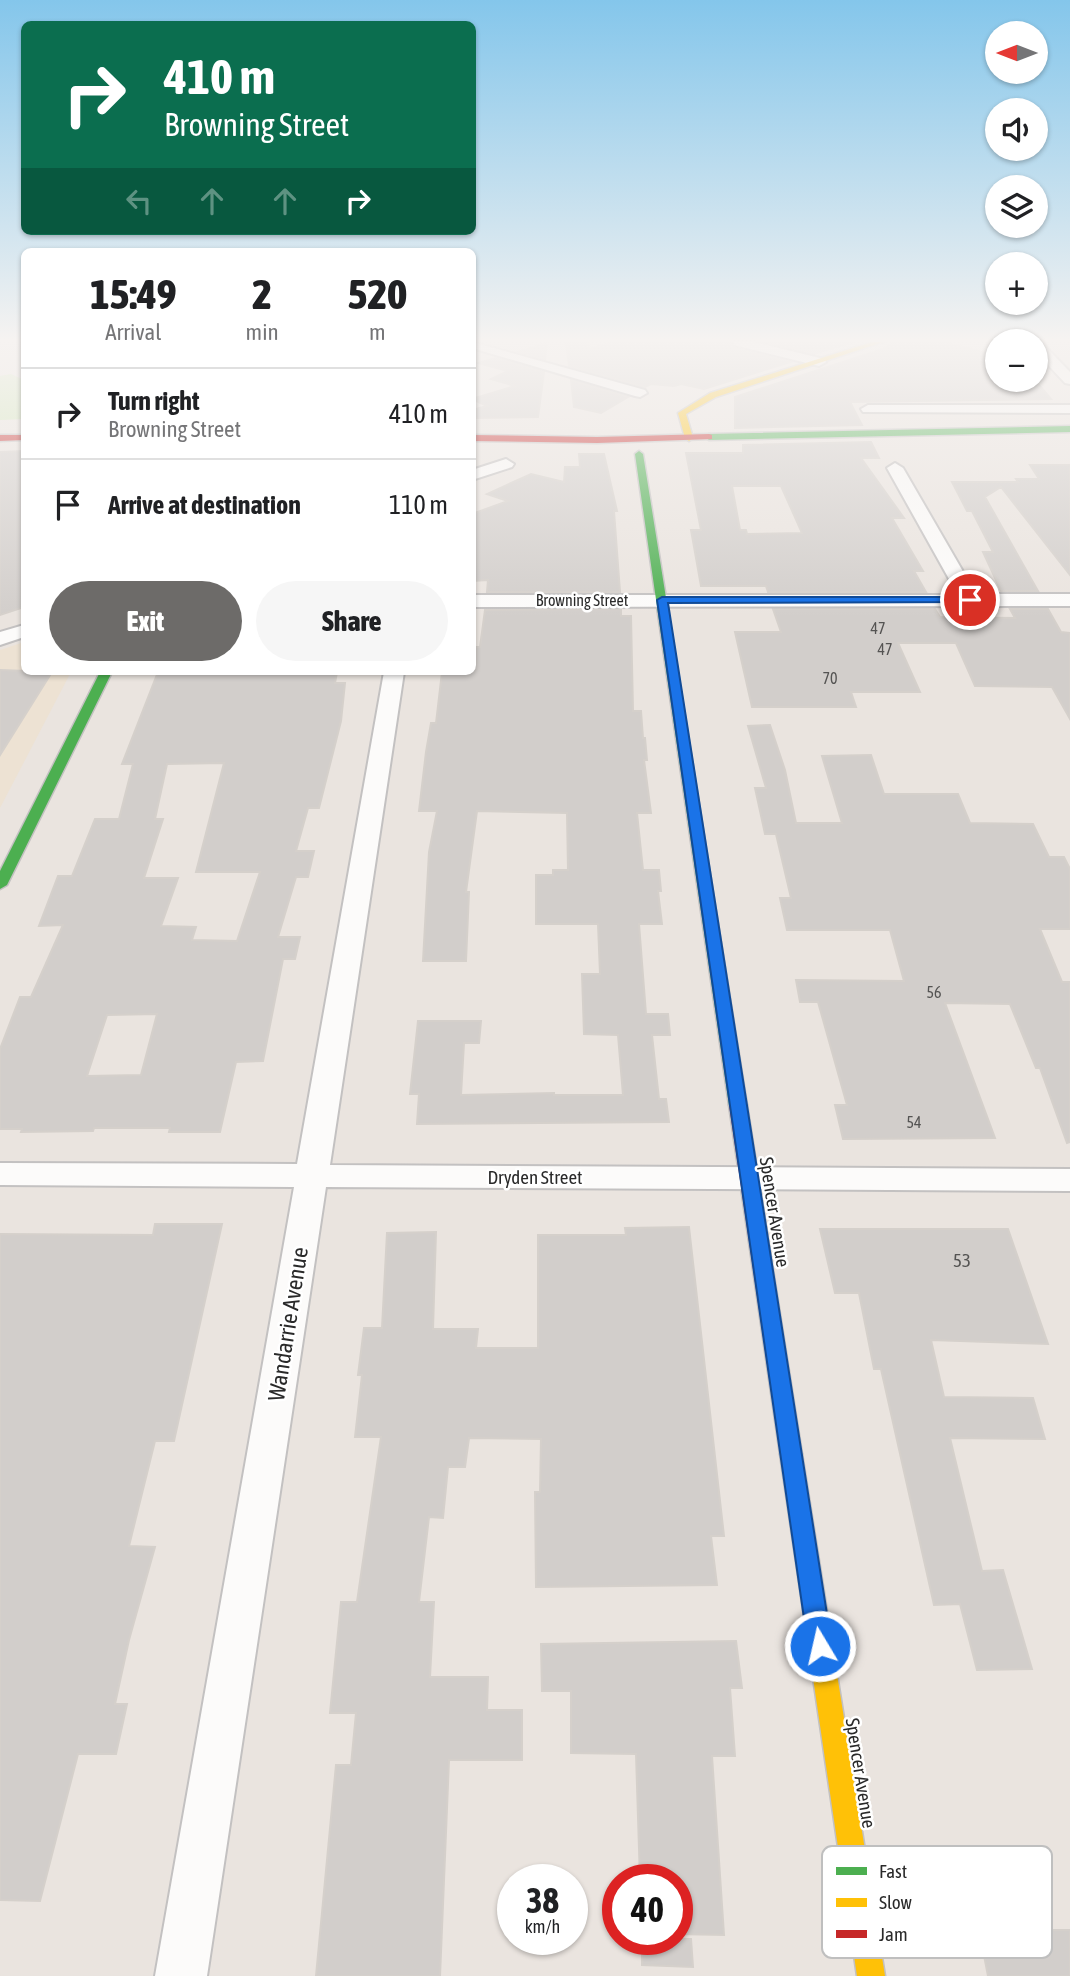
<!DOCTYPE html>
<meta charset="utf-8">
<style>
body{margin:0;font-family:"Asap Condensed",sans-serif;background:#f6f6f6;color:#202124;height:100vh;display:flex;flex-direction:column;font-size:26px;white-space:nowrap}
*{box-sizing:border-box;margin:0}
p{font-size:23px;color:#757577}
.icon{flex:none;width:38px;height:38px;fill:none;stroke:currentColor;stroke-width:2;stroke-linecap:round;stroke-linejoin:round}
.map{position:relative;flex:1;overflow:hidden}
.side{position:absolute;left:21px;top:248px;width:455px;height:427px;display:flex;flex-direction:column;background:#fff;border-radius:10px;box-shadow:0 2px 5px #0004}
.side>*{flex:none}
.guide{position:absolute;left:21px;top:21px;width:455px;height:214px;border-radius:10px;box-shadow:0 2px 5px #0004;background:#0b6e4f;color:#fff;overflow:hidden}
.needle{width:46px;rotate:270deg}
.controls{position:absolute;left:985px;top:21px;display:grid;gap:14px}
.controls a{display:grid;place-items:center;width:63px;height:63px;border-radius:50%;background:#fff;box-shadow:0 2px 5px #0004;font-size:35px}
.speed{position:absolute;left:497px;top:1864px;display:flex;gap:14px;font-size:35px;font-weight:700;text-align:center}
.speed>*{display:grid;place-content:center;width:91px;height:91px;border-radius:50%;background:#fff;box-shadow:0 2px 5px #0004;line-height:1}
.speed small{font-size:18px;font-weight:400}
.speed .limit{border:10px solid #d22;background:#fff;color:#111}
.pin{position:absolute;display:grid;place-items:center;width:60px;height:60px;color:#fff;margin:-30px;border:4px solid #fff;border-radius:50%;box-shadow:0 2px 7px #0007}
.me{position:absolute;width:77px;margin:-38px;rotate:351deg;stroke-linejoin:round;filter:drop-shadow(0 0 5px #0008)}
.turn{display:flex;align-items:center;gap:24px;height:147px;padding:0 28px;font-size:32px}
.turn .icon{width:91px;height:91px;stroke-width:2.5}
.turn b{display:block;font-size:49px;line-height:60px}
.lanes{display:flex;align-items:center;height:66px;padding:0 28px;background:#0003;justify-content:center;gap:35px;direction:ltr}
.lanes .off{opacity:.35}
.eta{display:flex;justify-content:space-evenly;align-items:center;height:119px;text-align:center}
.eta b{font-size:42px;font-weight:800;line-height:49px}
.cta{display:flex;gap:14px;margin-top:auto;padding:14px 28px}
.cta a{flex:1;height:80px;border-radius:42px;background:#6d6b69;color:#fff;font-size:28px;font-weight:800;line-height:80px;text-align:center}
.cta a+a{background:#f6f6f6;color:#202124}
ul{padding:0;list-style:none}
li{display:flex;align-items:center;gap:21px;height:91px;padding:0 28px;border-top:2px solid #e0e0e0}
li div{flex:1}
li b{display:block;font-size:26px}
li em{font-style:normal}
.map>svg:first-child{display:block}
.education{fill:#ede2d3}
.green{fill:#cfe6b6}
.building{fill:#d2cecb;stroke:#d5d0cb;stroke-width:2;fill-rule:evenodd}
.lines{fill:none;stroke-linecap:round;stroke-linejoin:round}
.street-casing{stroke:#c3c1c1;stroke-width:4}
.fast-casing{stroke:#c3c1c1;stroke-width:3}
.slow-casing{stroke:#c3c1c1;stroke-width:3}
.jam-casing{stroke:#c3c1c1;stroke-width:3}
.street{fill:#fcfbfa;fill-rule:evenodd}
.fast{fill:#4caf50;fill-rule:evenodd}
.slow{fill:#ffc107;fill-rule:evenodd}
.jam{fill:#c62828;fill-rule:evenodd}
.route{fill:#1a73e8;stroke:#114b97;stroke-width:2}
.labels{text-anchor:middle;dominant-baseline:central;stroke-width:5;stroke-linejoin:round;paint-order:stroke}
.far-street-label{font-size:16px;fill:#2a2a2a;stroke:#fff}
.number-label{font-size:16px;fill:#555453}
.street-label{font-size:19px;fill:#2a2a2a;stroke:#fff}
.near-number-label{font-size:19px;fill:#555453}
.near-street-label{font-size:23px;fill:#2a2a2a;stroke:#fff}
.key{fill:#fff;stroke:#bfbfbf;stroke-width:2}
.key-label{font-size:19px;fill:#2a2a2a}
</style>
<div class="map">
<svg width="1070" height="1976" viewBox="0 0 1070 1976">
<rect width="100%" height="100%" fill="#eae4df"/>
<path class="education" d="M24,642v30h47l-71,136v-158z"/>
<path class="green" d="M11,374l13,6v39l-24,1v-44z"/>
<path class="building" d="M566,342h22l1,7 24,-7h118l2,6 57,14 -86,27 -23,-5 -7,2 -23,-2 -6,3 -76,-21z
M765,342h88l-39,12z
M891,342h53l54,14v24h37l16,19 -201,3 12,23 -127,3v-31l151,-49z
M547,343l-2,17 -27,-8z
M496,358l48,14 -6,45 -66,1v-8l15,-4 -15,-7 43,-13 -24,-7 17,-8 -30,-8z
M571,380l57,17 -27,16 -27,-6z
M871,442l8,16h-18l43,60h-12l31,53h-9l12,21h-158l-2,-6h-65l-10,-56h10l-15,-77h57v-8zM732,486h49l21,47 -55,1 -1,-4h-6z
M24,451v156l-24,8v-163z
M579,454h25l13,57h-3l6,81h-133l1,-12 -15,1 -1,-67 36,-13 -21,-7 44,-20 33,8 1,-15h15z
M1030,465h40v110l-69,-88 -16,10 53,94h-37l-18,-39h10l-21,-41h-5l-15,-29h66l-2,-3h23z
M621,609v7h10l2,95h8l2,27h2l2,22h-3l7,53h-14l6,57h16l2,21h-3l4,33h-23l7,90h22l2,21h-18l7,64h7l3,23 -252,2 2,-30h-9l8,-73h63l-2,22h-15l-3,52 93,-2v2h69l-5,-60 -34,-1 -2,-60h18l-2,-50h-62v-49h17v-5h15l-1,-57 -90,-2 -11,81h3l-3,69h-43l6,-109 8,-41h-18l7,-59 5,-29h5l6,-51h30v-25h8l5,-37z
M773,609h162l5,8 75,1 -5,-9h38l13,23 9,1v86l-18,-32 -77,-1 -19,-43h-58l22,49h-69l5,15h-104l-17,-75h46z
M0,670l52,2 -52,83z
M158,672h179l-2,11h10l-4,38 -22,87h-11l-12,43h18l-6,26h-12l-18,60h22l-5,22h-12l-20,102 -27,1 -16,70h-51l1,-4h-76l-1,3 -72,1 1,-3h-22v-80l20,-52h11l32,-72 -24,1 19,-50h14l23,-57h24l14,-55h-11zM224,763l-28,109h64l-23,69 -45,-1 4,-13 -35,-1 17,-48h-34l19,-59h-8l12,-55zM157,1014l-16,61 -54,1 20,-61z
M770,725l15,45 11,53h46l-20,-67 49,-1 13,39h74l12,29 63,1 16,33h15l6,12v60h-30l22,53h8v160l-3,1 -27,-75h-4l-26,-64 -65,-1 50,135 -152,1 -8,-34h12l-29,-103h-18l-4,-22 108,1 -14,-51h-103l-7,-32h11l-15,-64h-11l-10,-46h11l-18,-62z
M155,1224h67l-48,217h-19l-26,105 26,1 -26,93 -14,64h12l-11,50h-38l-38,147 -40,-1v-666l153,1z
M689,1227l35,309h-13l6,49 -181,2 -1,-95h5l1,-53 -72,-1 -4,29h-17l-5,51 -14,-1 -10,85h15l-4,75h58l-1,33h35v50h-73l-9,216h-124l20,-211h15l5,-52h-26l11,-111h16l24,-165h-26l7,-62h-4l6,-47h18l5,-95 49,-1 -3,97h45l-2,19h62v-113h88l-1,-7z
M820,1229h188l40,115 -117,-4 13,57 89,1 12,41 -95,-1 32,133 21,-1 29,99 -55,1 -17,-66 -26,1 -53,-236h-7l-15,-76h-24z
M736,1641l6,47h-12l5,68h-23l12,179 -47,-1v-54h-37l-4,-126 -65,-1v-62h-29l-1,-47z
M979,1930h91v46h-82z
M642,1939h49l2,28 -51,-2z"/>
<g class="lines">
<defs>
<path id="street" d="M472,342l173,48 2,3 -7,4 -5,-1 -163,-48z
M733,342h21l70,17 2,3 -7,4 -85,-21z
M1036,342h5l29,30v12l-5,-1 -29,-31z
M868,405h202v8l-207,-1 -2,-3z
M506,459l8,5 -2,3 -40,13v-10z
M895,463l8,5 73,126h94v12l-598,1v-12h486l-71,-127z
M24,625v12l-24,8v-13z
M384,672h20l-74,493 740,4v22l-744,-4 -119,789h-52l139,-789 -294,-2v-22l297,1z"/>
<path id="fast" d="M1070,426v6l-361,8 -4,-3 4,-3z
M639,451l4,3 104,651 -3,4h-12l-3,-4 -94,-651z
M100,672h12l-105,213 -7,4v-18z"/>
<path id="slow" d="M872,342h11l-167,55 -30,17 7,24 -4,3 -4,-3 -7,-25 32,-20z
M791,1445l8,3 3,6 83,522h-28l-77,-522 3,-6z"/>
<path id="jam" d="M709,434l3,1v4l-115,4 -125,-2v-6l125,2z
M0,435h24v5l-24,1z
M738,1099l6,2 3,4 55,349 -3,6 -8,3 -8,-3 -3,-6 -51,-349 3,-4z"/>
</defs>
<use href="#street" class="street-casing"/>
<use href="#fast" class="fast-casing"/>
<use href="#slow" class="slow-casing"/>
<use href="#jam" class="jam-casing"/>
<use href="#street" class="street"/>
<use href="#fast" class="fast"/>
<use href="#slow" class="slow"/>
<use href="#jam" class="jam"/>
</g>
<linearGradient id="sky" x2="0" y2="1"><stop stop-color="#84c6eb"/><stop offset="0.55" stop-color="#f6f3f1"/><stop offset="1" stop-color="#f6f3f1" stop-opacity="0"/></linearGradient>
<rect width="1070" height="618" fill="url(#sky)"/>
<path class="route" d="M970,597l4,1v4l-306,1 164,1043 -3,8 -9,4 -9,-4 -3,-8 -151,-1046 5,-3z"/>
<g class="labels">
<g class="far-street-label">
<text x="582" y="600">Browning Street</text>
</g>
<g class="number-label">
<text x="878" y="628">47</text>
<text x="885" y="649">47</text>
<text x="830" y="678">70</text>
<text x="934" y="992">56</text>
<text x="914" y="1122">54</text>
</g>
<g class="street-label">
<text x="535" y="1177">Dryden Street</text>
<text transform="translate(775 1212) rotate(81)">Spencer Avenue</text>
<text transform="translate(861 1773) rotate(81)">Spencer Avenue</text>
</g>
<g class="near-number-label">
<text x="962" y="1260">53</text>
</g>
<g class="near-street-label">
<text transform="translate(288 1324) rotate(-81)">Wandarrie Avenue</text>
</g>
</g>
<rect x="822" y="1846" width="230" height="112" rx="10" class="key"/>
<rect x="836" y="1867" width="31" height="8" fill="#4caf50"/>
<rect x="836" y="1898" width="31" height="9" fill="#ffc107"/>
<rect x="836" y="1930" width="31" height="8" fill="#c62828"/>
<g class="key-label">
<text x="879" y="1878">Fast</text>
<text x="879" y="1909">Slow</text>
<text x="879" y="1941">Jam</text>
</g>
</svg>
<div class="controls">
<a><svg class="needle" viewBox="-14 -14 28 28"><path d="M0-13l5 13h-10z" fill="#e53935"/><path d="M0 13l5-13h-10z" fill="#757577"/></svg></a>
<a><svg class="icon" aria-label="sound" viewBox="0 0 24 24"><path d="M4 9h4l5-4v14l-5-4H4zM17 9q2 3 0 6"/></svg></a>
<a><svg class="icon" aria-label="layers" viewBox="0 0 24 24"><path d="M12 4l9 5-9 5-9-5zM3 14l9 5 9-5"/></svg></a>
<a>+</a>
<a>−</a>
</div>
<div class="speed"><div>38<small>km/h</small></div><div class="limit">40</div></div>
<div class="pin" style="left:970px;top:600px;background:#d93025"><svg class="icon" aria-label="arrive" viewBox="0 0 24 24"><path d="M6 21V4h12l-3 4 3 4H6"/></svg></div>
<svg class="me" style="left:820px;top:1646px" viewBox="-20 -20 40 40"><circle r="17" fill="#1a73e8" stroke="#fff" stroke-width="3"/><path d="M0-11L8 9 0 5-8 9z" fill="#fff"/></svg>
<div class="guide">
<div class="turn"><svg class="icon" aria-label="right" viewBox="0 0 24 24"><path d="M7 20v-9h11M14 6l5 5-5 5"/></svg><div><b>410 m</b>Browning Street</div></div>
<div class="lanes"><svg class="icon off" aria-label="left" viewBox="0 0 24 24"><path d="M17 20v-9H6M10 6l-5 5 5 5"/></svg><svg class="icon off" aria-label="ahead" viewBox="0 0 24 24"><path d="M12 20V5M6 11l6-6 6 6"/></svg><svg class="icon off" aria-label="ahead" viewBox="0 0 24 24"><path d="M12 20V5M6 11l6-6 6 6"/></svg><svg class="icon" aria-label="right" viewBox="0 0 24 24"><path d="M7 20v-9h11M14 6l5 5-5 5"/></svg></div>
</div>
<section class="side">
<div class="eta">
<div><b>15:49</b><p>Arrival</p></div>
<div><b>2</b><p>min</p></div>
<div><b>520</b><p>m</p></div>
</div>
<ul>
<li><svg class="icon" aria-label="right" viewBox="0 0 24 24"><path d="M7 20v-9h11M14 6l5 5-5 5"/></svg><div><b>Turn right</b><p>Browning Street</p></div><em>410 m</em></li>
<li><svg class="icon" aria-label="arrive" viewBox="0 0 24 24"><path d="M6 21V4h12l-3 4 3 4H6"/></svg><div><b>Arrive at destination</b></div><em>110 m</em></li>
</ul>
<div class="cta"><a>Exit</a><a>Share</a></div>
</section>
</div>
